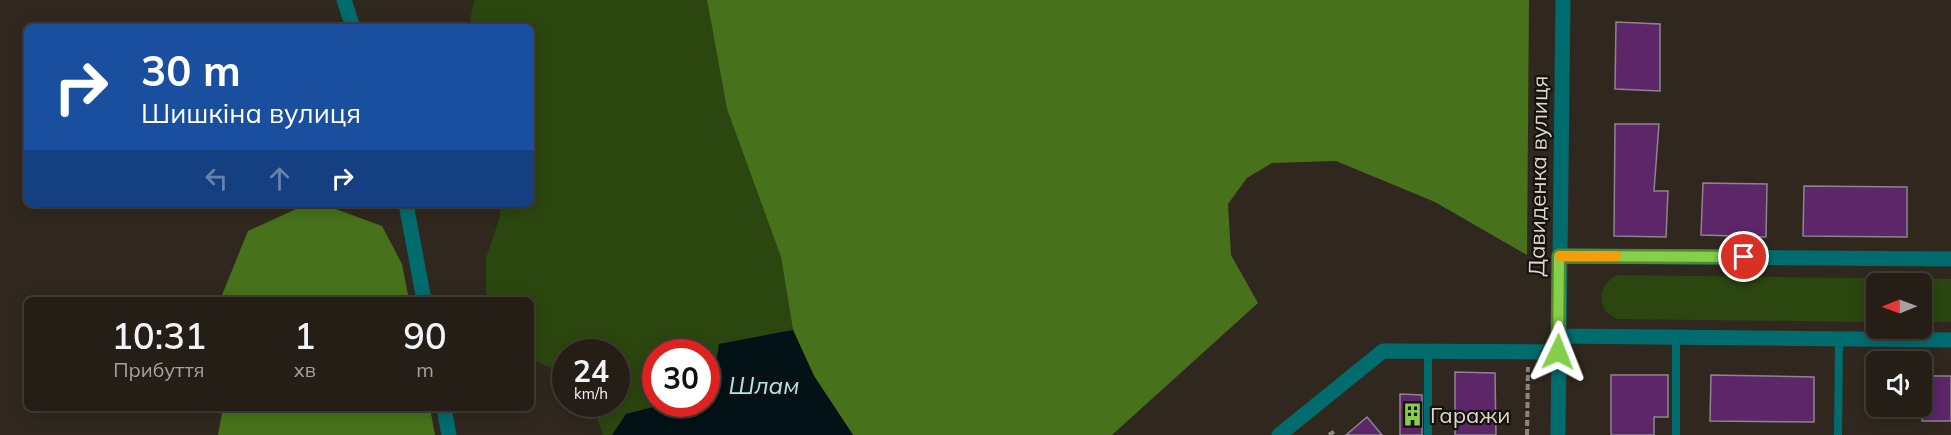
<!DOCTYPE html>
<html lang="uk">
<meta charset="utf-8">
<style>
body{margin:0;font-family:Mulish,sans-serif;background:#302b24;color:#f1f3f6;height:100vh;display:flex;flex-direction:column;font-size:22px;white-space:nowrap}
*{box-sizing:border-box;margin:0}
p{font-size:20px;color:#a3a2a1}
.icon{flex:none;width:33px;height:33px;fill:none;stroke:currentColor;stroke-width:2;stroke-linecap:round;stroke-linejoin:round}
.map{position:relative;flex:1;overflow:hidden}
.details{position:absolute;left:24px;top:297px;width:510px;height:114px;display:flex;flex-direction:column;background:#241e17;border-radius:9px;box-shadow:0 3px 15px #0003,0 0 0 2px #413c36}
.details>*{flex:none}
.banner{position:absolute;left:24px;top:24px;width:510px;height:183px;border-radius:9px;box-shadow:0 3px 15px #0003,0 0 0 2px #413c36;background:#1a4fa0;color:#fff;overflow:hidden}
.needle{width:39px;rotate:269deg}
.fabs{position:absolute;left:1866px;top:273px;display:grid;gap:12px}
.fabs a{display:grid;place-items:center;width:66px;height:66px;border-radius:9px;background:#241e17;box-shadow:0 3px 15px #0003,0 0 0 2px #413c36;font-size:30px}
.speed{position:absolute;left:552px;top:339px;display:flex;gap:12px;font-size:30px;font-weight:700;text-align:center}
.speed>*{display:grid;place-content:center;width:78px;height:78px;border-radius:50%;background:#241e17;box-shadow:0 3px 15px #0003,0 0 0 2px #413c36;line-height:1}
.speed small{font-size:15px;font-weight:400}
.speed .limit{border:9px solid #d22;background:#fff;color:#111}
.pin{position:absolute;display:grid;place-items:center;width:51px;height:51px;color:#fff;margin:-26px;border:3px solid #fff;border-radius:50%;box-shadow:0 2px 6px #0007}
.me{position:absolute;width:66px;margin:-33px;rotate:2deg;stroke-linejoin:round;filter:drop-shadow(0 0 4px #0008)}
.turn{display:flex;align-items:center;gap:21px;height:126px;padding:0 18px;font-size:27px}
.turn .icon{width:78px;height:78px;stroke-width:2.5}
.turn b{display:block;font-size:42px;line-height:51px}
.lanes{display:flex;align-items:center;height:57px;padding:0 18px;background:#0003;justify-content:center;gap:30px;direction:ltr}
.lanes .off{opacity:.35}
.eta{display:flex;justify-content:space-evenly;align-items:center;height:102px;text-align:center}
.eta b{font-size:36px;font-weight:600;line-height:42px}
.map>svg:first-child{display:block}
.green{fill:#2b460f}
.forest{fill:#47711b}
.water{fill:#031216}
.building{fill:#5d2669;stroke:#8d848f;stroke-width:1.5}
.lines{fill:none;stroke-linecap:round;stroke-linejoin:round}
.path{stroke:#8e8780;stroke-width:4;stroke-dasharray:6 3;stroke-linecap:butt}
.lane{stroke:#006c6e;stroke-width:8}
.street{stroke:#006c6e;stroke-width:15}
.route-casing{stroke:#578731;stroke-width:15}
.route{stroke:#86cf4b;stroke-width:10}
.slow{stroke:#f59e0b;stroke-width:10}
.labels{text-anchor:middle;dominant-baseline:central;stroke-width:4.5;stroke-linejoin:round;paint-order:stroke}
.street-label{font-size:22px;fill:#ddd7d2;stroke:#15110d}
.poi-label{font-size:22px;fill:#ddd7d2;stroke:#15110d;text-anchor:start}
.water-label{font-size:24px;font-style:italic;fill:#ace5f3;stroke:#15110d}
</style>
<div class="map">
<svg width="1951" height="435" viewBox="0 0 1951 435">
<rect width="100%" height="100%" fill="#30281f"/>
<path class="green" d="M474,0h233l20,109 54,148 12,73 -74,14 -6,40 -6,3 -1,-35h-50v52h9l-39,10 -14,21h-9l-11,-31h24v-52h-50l-1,21 -34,-13v-60h-45v-42l14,-41 -1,-13h32v-177h-62z
M1617,275l334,4v43h-29v-38h-46v38l-259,-3 -11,-7c-9,-15 -4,-29 11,-37z"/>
<path class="forest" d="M707,0h822l-2,255 -92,-53 -99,-41 -64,2 -25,15 -19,26 3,51 27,48 -146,132h-259l-39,-59 -21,-46 -12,-73 -54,-148z
M307,204h15l60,22 20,38 7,36h-189l28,-69z
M223,408h207l5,27h-217z"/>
<path class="water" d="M793,330l21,46 39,59h-241l14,-21 39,-10h41l1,-17 6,-3 6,-40z"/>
<path class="building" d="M1616,22l44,2v67l-45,-2z
M1615,124h44l-5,67h14l-2,46 -52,-1z
M1703,183l64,1 -1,53 -65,-2z
M1804,186l103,1v50l-104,-1z
M1455,372l40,1 1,62h-41z
M1611,375h57v42h-14v18h-43z
M1711,375l103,2v45l-104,-1z
M1922,376h29v45h-29z
M1400,394l22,1v40h-22z
M1367,417l15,18h-36z"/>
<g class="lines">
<path class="path" d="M1329,435l7,-5
M1527,435l1,-68"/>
<path class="lane" d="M1676,337v98
M1428,351v84
M1838,435l1,-96"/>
<path class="street" d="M344,0l9,27
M406,204l18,96
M1559,256l392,3
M1559,336l392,4
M444,408l5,27
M1279,435l104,-84 175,1
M1558,435l5,-435"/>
</g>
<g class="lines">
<defs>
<path id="route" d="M1558,352l1,-96 185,1"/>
</defs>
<use href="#route" class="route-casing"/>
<use href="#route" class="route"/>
<path class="slow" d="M1560,256h56"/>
</g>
<defs>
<symbol id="building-bare" viewBox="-9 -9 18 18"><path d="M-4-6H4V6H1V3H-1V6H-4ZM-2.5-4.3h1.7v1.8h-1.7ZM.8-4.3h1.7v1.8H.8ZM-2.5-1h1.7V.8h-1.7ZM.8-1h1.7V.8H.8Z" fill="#86cf4b" stroke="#15110d" stroke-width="2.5" paint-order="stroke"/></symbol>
</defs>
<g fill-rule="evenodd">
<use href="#building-bare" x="1396" y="398" width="33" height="33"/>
</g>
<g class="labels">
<g class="street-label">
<text transform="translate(1538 176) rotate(-89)">Давиденка вулиця</text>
</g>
<g class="poi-label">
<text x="1430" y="415">Гаражи</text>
</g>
<g class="water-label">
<text x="764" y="385">Шлам</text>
</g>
</g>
</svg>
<div class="fabs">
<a><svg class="needle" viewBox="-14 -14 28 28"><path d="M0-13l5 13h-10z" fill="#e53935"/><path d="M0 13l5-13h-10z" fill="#a3a2a1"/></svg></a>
<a><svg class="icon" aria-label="sound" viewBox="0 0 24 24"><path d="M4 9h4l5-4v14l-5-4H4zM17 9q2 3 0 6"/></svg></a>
</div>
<div class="speed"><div>24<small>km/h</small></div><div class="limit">30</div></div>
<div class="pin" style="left:1744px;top:257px;background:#d93025"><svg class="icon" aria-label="arrive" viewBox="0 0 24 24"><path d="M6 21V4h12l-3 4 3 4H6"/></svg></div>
<svg class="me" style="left:1558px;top:352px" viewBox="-20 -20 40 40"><path d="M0-17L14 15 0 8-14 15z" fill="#86cf4b" stroke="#fff" stroke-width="4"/></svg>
<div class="banner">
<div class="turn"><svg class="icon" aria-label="right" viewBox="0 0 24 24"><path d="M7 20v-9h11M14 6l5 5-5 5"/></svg><div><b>30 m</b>Шишкiна вулиця</div></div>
<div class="lanes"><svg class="icon off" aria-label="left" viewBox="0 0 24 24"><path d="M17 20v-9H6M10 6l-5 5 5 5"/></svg><svg class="icon off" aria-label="ahead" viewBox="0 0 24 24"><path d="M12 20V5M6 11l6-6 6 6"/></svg><svg class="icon" aria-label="right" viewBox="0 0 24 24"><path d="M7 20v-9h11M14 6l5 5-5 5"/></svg></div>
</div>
<section class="details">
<div class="eta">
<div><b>10:31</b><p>Прибуття</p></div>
<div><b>1</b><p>хв</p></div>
<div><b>90</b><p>m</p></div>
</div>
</section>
</div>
